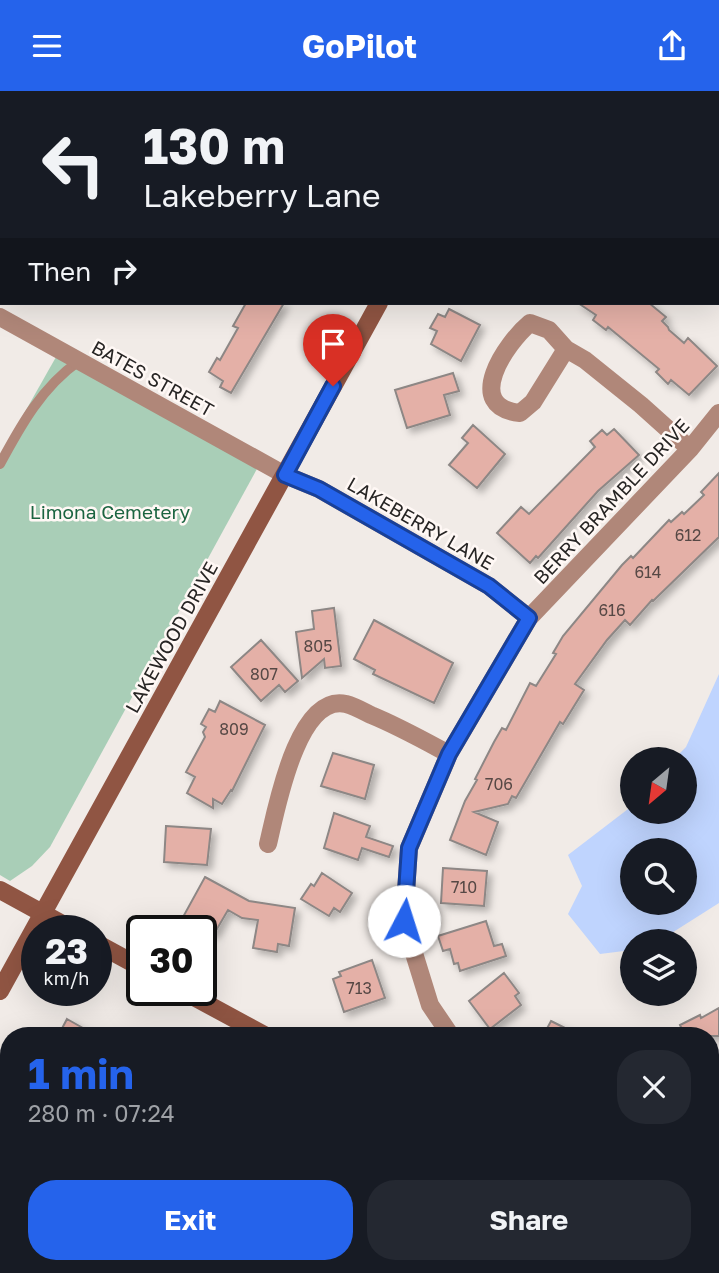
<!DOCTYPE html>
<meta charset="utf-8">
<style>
body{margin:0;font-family:"Golos Text",sans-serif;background:#242831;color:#f1f3f6;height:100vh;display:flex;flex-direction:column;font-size:26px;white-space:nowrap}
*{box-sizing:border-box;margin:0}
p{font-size:23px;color:#9ea1a6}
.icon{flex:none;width:38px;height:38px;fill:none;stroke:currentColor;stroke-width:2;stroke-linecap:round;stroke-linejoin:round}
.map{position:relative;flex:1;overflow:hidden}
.drawer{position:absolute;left:0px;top:936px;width:719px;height:247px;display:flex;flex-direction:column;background:#171b24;border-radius:28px 28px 0 0;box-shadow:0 7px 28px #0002}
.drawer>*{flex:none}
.banner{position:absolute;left:0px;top:0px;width:719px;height:214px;box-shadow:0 7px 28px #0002;background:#171b24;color:#f1f3f6;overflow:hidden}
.needle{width:46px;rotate:209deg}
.fabs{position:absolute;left:620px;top:656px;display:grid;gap:14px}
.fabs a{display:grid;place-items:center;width:77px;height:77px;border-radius:50%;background:#171b24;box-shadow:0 7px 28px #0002;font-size:35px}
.speed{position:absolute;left:21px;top:824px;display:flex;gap:14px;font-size:35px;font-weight:700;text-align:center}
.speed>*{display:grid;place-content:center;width:91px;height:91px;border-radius:50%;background:#171b24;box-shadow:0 7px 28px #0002;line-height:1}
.speed small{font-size:18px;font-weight:400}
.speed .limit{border:4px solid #111;border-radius:10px;background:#fff;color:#111}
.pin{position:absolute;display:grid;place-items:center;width:60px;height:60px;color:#fff;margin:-72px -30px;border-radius:50% 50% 50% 0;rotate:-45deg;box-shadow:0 0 7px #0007}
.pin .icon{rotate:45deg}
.me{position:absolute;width:77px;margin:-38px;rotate:5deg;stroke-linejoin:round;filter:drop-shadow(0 0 5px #0008)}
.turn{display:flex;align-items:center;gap:24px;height:147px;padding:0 28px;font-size:32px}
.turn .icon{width:91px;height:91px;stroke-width:2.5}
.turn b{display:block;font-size:49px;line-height:60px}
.then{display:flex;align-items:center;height:66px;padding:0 28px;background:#0003;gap:14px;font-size:26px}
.round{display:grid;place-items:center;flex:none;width:74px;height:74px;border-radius:28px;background:#242831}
.headline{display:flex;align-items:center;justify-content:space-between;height:119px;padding:0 28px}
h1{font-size:42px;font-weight:700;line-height:52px;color:#2563eb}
.primary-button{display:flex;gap:14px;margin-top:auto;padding:14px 28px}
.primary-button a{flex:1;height:80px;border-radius:28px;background:#2563eb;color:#fff;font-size:28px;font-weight:700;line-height:80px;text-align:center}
.primary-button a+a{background:#242831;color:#f1f3f6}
header{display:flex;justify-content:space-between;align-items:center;height:91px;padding:0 28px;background:#2563eb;color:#fff;font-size:32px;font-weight:700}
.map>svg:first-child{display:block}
.green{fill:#a9ceb7}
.water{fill:#bfd4fe;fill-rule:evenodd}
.building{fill:#e4b0a7;stroke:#8d8785;stroke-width:2;filter:url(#shadow)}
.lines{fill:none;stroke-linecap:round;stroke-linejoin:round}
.lane{stroke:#b08779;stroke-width:10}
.street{stroke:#b08779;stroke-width:18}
.secondary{stroke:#905543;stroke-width:18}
.route-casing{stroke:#184099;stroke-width:18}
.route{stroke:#2563eb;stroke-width:12}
.labels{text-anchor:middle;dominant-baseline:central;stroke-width:5;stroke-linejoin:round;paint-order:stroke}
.number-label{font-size:16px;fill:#564845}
.street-label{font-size:19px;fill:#272524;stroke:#fff8f5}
.park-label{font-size:19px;fill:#1b6440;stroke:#fff8f5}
</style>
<header><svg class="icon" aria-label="menu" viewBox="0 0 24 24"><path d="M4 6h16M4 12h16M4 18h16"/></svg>GoPilot<svg class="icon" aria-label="share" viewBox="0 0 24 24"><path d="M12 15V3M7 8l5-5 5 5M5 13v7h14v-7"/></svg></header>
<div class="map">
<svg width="719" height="1182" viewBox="0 0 719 1182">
<defs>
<filter id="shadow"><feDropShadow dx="4.5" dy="4.5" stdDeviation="3.5" flood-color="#0004"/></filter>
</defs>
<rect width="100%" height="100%" fill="#f1ebe7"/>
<path class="green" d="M56,266l202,110 -208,380 -18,19 -22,15 -10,-6v-419z"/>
<path class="water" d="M719,583v229l-60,38h-27v9l-32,4 -32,-40 14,-28 -14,-31 64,-49v6h52v-53h-10l12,-12zM632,760h52v52h-52z"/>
<path class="building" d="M246,212h38l-53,90 -11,-6 3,-6 -14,-9 8,-14 3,2 18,-32 -5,-2z
M578,212h71l17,14 -4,4 6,6 1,3 15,13 4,-5 29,28 -28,29 -18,-15 -3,4 -12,-12 3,-3 -51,-42 -2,3 -13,-10 3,-5z
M449,218l31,16 -19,36 -30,-17 6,-13 -7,-3 8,-14 7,3z
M453,282l6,18 -15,4 6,20 -43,13 -12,-38z
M473,334l32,29 -28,34 -28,-23 19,-22 -6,-5z
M614,338l25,26 -41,36 -60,67 -2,-2 -6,7 -33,-30 24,-26 8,7 66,-67 -5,-6 12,-11 5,5z
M719,382v64l-66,64 -1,-1 -22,25 -5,-5 -18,20 -32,44 9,6 -21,34 -3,-2 -44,76 -4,-2 -4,8 -34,8 24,10 -12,33 -36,-15 15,-39 12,-21 -2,-1 19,-37 8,-14 4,2 24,-47 6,3 20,-32 -3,-1 10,-17 59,-71 9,-9 2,2 36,-38 2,2 11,-10 2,2 20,-19 -3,-3z
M334,517l7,58 -16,2 -1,-9 -22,19 -6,-46 18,-3 -2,-18z
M374,529l79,43 -19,40 -61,-29 2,-4 -21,-11z
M261,549l37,41 -13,11 -6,-7 -18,16 -30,-34z
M220,610l45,24 -33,66 -1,-1 -9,14 -9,-5v9l-26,-15 8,-16 -9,-5 19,-35 -2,-5 3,-5 -5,-3 8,-15 6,3z
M333,662l41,12 -9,34 -44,-13z
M334,722l36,13 -4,11 27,9 -4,11 -27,-9 -4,12 -34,-12z
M166,735l45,3 -4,36 -43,-3z
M443,777l44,3 -3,35 -43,-3z
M322,782l30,20 -12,19 -6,-4 -5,8 -28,-17 10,-15 3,2z
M205,786l44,24 46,7 -6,38 -11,-2 -1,8 -24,-4 5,-28 -16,-2 -14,-8 -14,24 -31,-17z
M486,830l8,25 8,-2 4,12 -46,15 -2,-8 -4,1 -4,-15 -7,2 -5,-15z
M372,869l13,38 -41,14 -11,-33 8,-3 -2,-4z
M504,882l15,20 -4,3 6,9 -31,24 -21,-28z
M719,917v28h-34l-5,-11 20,-10 1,3z
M67,928l30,17h-39z
M551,930l30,15h-38z"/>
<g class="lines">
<path class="lane" d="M0,373c21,-39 42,-77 79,-103"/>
<path class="street" d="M58,2l1,-2
M718,46l1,2
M0,226l285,158 34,14 170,97 40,32
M566,258l-33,53 -13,11c-58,-6 -14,-70 10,-90l19,7 17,19 19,11 56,45 49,44
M268,753c8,-33 29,-151 78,-140 8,2 17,7 25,11 27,11 52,25 78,39
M451,945l-21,-31 -26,-84 5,-73 40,-94 80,-136 161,-169 29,-36
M710,1014l9,-4
M583,1182l5,-8"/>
<path class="secondary" d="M493,2l1,-2
M0,799l75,41
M96,852l46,25
M0,900l379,-688
M183,900l83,45
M681,1174l15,8"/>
</g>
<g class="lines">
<defs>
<path id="route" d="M333,295l-48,89 34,14 170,97 40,32 -80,136 -40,94 -5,73"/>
</defs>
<use href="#route" class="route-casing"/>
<use href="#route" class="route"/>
</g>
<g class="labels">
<g class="number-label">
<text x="688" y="444">612</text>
<text x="648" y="481">614</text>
<text x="612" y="519">616</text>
<text x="318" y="555">805</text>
<text x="264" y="583">807</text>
<text x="234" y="638">809</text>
<text x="499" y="693">706</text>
<text x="464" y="796">710</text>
<text x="359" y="897">713</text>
</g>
<g class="street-label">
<text transform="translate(153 287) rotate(29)">BATES STREET</text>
<text transform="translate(611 410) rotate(-47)">BERRY BRAMBLE DRIVE</text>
<text transform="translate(421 432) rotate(30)">LAKEBERRY LANE</text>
<text transform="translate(171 546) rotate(-61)">LAKEWOOD DRIVE</text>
</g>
<g class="park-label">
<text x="110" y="420">Limona Cemetery</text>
</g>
</g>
</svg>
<div class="fabs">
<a><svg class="needle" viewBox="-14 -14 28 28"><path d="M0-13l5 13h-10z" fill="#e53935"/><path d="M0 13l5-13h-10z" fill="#9ea1a6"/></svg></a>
<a><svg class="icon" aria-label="search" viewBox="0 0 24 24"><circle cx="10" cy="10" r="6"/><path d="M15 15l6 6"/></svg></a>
<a><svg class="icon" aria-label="layers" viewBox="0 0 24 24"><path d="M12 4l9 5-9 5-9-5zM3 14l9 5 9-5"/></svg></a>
</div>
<div class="speed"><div>23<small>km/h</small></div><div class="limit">30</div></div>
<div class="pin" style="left:333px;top:295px;background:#d93025"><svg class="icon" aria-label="arrive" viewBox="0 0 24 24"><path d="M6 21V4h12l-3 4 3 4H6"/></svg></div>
<svg class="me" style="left:404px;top:830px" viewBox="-20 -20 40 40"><circle r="19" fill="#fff"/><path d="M0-13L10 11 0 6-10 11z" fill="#2563eb"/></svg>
<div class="banner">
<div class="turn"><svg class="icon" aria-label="left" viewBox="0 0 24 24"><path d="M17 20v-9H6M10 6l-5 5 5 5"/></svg><div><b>130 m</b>Lakeberry Lane</div></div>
<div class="then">Then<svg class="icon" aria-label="right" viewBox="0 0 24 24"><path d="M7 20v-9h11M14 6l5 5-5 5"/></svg></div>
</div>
<section class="drawer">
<div class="headline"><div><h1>1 min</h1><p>280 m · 07:24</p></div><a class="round"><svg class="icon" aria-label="close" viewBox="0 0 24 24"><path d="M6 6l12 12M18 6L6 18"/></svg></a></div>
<div class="primary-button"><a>Exit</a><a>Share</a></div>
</section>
</div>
